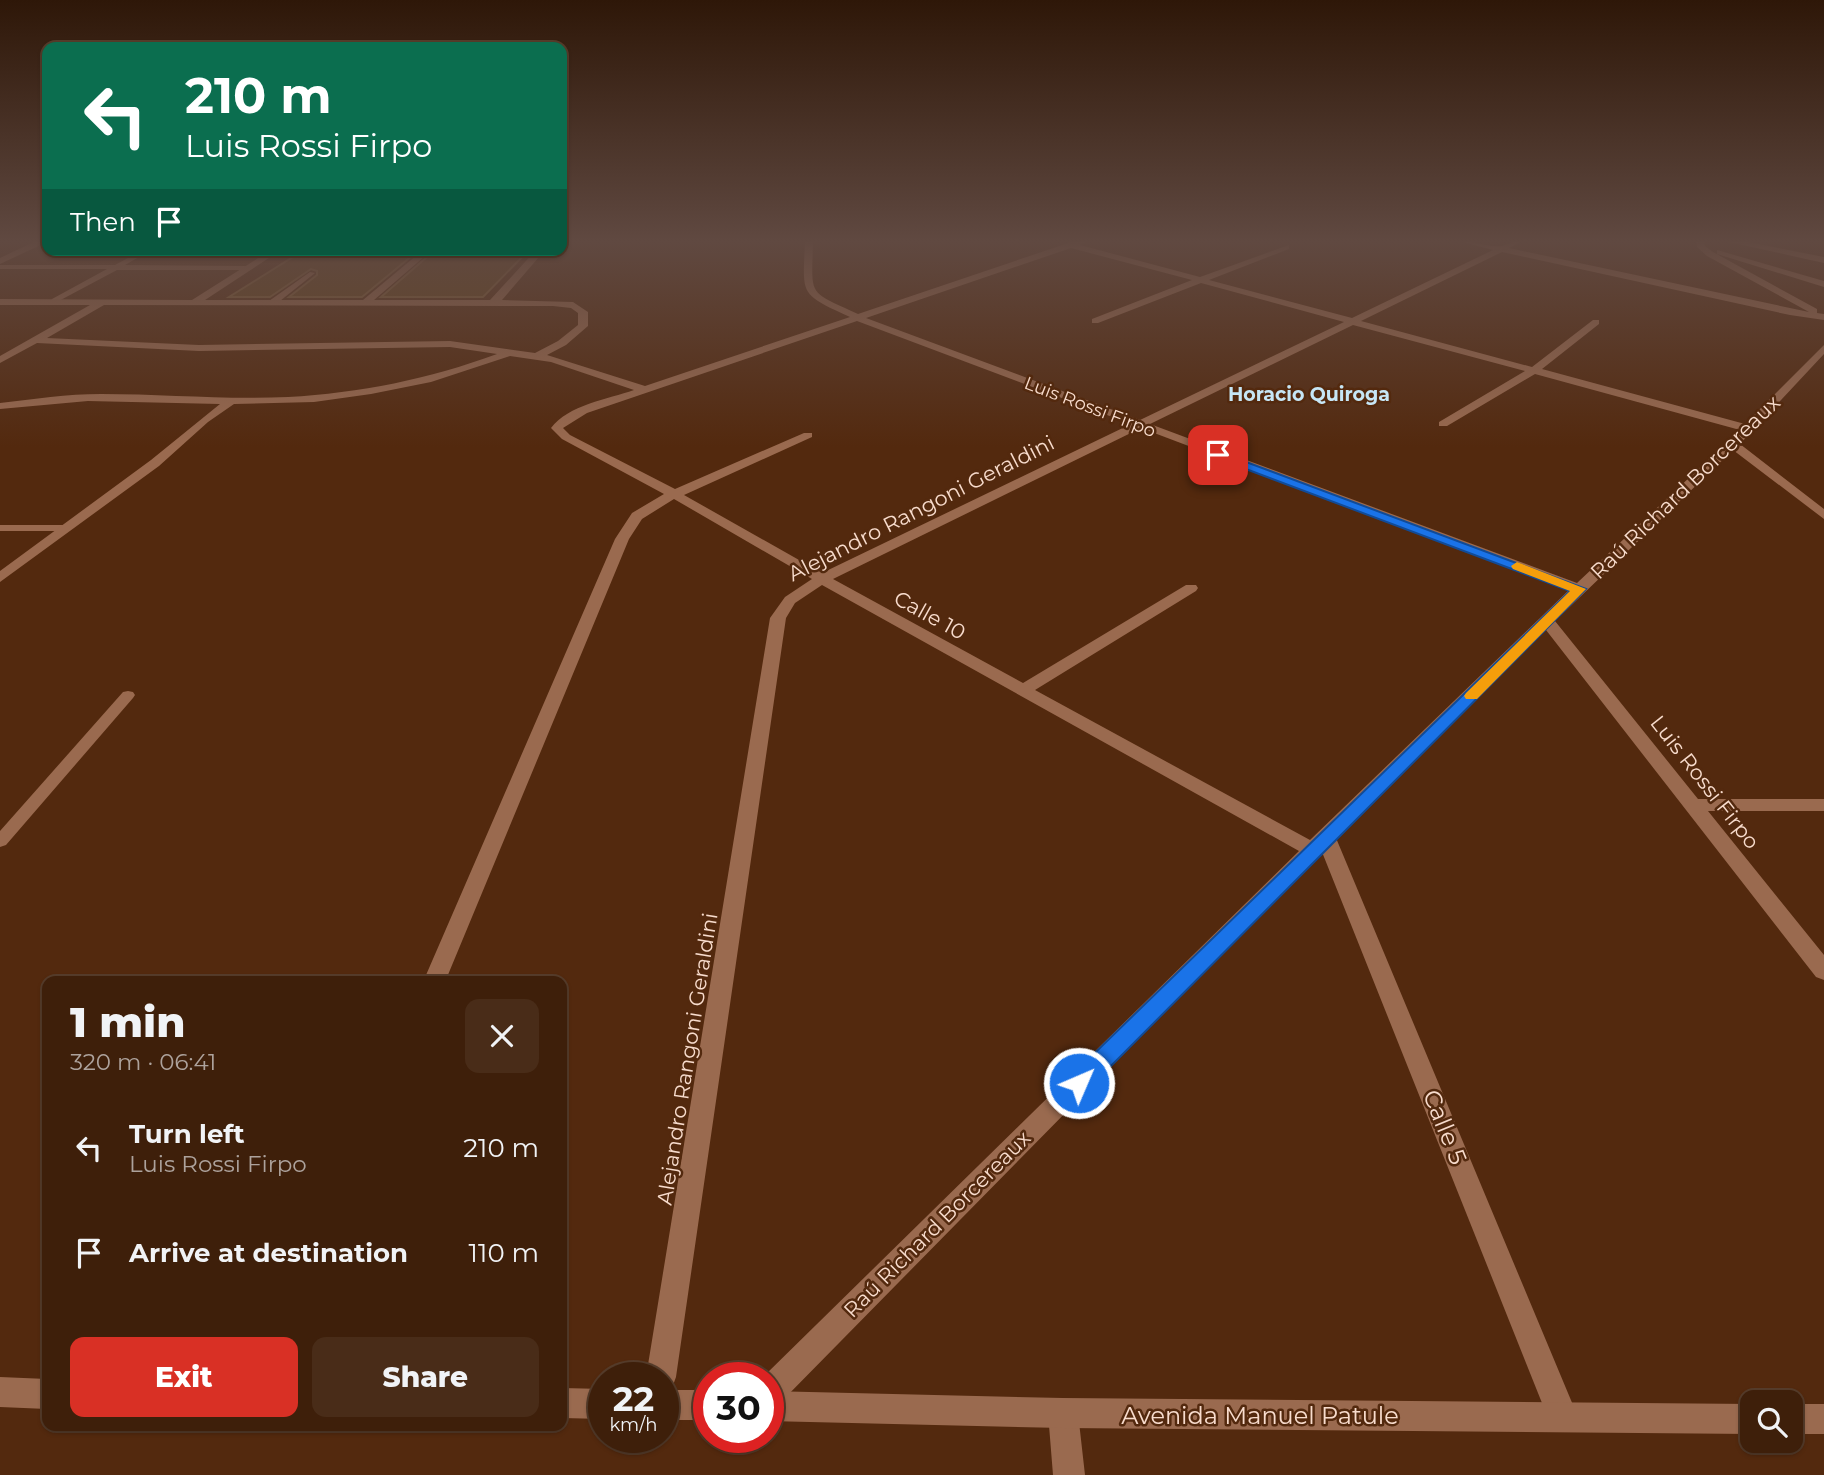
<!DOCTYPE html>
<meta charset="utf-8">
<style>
body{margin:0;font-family:Montserrat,sans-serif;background:#492c18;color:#f1f3f6;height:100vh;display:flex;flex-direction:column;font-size:26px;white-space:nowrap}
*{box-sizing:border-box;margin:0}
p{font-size:23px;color:#ada29c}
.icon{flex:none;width:38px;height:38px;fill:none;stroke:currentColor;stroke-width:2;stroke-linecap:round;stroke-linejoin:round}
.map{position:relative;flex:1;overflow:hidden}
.panel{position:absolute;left:42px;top:976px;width:525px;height:455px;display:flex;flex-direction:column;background:#3e1f0a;border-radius:14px;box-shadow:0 2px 5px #0004,0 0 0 2px #573d2b}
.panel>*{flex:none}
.banner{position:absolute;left:42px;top:42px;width:525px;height:214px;border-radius:14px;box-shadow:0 2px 5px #0004,0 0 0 2px #573d2b;background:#0b6e4f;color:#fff;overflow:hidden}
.buttons{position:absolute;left:1740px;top:1390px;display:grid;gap:14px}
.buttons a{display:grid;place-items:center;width:63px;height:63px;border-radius:14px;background:#3e1f0a;box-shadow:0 2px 5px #0004,0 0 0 2px #573d2b;font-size:35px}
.speed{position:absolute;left:588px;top:1362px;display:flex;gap:14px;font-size:35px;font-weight:700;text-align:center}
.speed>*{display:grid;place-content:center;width:91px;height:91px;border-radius:50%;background:#3e1f0a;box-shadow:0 2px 5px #0004,0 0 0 2px #573d2b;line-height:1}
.speed small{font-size:18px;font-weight:400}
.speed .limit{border:10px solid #d22;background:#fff;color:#111}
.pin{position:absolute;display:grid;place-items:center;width:60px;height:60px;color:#fff;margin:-30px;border-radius:14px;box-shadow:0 4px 10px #0006}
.me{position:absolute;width:77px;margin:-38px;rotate:45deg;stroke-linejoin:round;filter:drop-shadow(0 0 5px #0008)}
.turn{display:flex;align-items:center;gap:24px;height:147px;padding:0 28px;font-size:32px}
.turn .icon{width:91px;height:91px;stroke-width:2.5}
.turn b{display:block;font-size:49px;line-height:60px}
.then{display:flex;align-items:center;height:66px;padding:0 28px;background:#0003;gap:14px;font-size:26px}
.round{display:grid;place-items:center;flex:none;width:74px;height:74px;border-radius:14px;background:#492c18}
.summary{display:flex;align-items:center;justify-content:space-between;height:119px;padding:0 28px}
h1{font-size:42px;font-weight:800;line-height:52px}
.button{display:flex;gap:14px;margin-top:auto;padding:14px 28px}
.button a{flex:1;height:80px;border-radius:14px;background:#d93025;color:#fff;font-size:28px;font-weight:800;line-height:80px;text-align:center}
.button a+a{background:#492c18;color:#f1f3f6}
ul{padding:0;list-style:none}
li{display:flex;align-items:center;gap:21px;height:105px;padding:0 28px}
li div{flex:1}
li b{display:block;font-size:26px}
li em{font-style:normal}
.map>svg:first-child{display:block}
.building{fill:#614015;stroke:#815f35;stroke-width:2}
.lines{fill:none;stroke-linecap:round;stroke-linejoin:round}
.lane{fill:#9a6a4f;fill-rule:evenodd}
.street{fill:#9a6a4f;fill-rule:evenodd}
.secondary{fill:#9a6a4f;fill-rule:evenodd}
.route{fill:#1a73e8;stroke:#114b97;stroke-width:2}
.slow{fill:#f59e0b}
.labels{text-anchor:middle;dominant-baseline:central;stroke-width:5;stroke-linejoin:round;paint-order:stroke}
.far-street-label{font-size:18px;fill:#f8dccd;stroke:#53290e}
.far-neighbourhood-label{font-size:19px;font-weight:bold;fill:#c6e6f6;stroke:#53290e}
.street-label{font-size:21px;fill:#f8dccd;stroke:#53290e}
.near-street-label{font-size:24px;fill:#f8dccd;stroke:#53290e}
</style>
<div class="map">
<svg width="1824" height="1475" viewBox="0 0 1824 1475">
<rect width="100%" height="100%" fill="#53290e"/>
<path class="building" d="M304,250h115l-57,47h-73l28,-22v-4l-6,-2 -41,28h-41z
M435,250h94l-46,47h-102z"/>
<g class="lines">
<path class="lane" d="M143,250h8l-26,15 125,1 3,2 -3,2h-133l-62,33 -4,-2 1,-2 55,-30h-107v-4h115z
M310,272l5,1 -40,32h-6v-4z
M0,525h67l5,3 -5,3h-67z
M128,691l5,1 2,3 -2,3 -127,147 -6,2v-16l123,-139z"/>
<path class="street" d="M38,240l9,2 -47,22v-6z
M805,240h8c-1,58 -7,50 45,74l219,-74h13l-10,5 120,32 89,-32v4l-80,31 143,38 141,-68 -38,-10c13,0 36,8 46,6 9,-2 13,-6 23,-6l-15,8 300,64 -102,-56 -10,-9 -1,-7h8l1,6 8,6 104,57v4l7,1v6l-34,-5 -288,-63 -141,69 171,46 61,-47h6v4l-57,45 203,55 79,-79v9l-84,90 84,65v10l-91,-69 -178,171 143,178h126v12h-116l116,144v25l-8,-3 -270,-347 -210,208 242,579 -4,11 -11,4 -11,-4 -230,-576 -543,552 -11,4v-31h-5l536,-526 -477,-266 -27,18 -9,15 -110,759 -4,11 -9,3v-14h-17l124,-759 15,-21 27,-18 -138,-80 -32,20 -13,20 -184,443h-22l192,-443 17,-26 32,-19 -102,-55 -11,-11c17,-23 57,-29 83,-38l-83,-28 -41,-6 -79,26 -60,12 -57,8 -80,2 -26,18 -49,44 -159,116v-11l151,-111 69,-56 -132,-3 -88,8v-6c34,-4 67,-9 101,-9 63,0 125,6 187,3 72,-4 141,-18 209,-43l-47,-7 -251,4 -162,-8 -37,20v-7l90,-51h-90v-6l192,1 79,-50h10l-76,50h158l60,-50h9l-58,50h116l46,-50h9l-43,50 71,2 15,10v14l-22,19 -19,10 98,31 205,-69c-52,-24 -47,-21 -45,-77zM1071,248l121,32 -100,39v4h6l103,-40 143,39 -204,98 -274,-102zM104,305l449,1 18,2 7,5v12l-20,16 -23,12 -85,-12 -251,4 -152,-7zM857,321l274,103 -309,149 -138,-78 128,-58v-4h-8l-129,56 -105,-54 -7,-7 24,-15zM1353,325l172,46 -86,51v4h8l88,-52 205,56 -163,153 -427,-159zM1141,428l428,162 -259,250 -275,-150 161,-99 2,-3 -2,-3h-10l-163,98 -190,-104z
M1717,250l107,31v6l-107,-33z
M1063,1398l11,4 4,11 7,62h-32l-5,-62 4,-11z"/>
<path class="secondary" d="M1720,240h18l86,17v6z
M0,1377l47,2v30l-47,-2z
M562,1388l42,1v30l-42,-1z
M663,1390h46v30h-46z
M768,1391l295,7 689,6v30l-689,-6 -295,-7z
M1790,1404h34v30h-34z"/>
</g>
<linearGradient id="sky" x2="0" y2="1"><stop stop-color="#2e1708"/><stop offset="0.54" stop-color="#604941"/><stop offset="1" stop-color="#604941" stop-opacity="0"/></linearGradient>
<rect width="1824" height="447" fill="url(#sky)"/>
<path class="route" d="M1214,453h8l364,136 -499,501 -8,2 -8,-2 -3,-7 3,-7 499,-485 -356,-134z"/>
<path class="slow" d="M1517,562l69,27 -109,110h-11l-2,-3 2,-3 104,-102 -57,-22 -2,-3z"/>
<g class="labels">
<g class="far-street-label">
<text transform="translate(1090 407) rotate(21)">Luis Rossi Firpo</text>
</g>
<g class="far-neighbourhood-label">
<text x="1309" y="394">Horacio Quiroga</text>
</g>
<g class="street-label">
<text transform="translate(1685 487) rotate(-44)">Raú Richard Borcereaux</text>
<text transform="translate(921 508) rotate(-27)">Alejandro Rangoni Geraldini</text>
<text transform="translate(930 615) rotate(29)">Calle 10</text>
<text transform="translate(1705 782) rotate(52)">Luis Rossi Firpo</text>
<text transform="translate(687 1059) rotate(-81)">Alejandro Rangoni Geraldini</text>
<text transform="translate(937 1224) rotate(-45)">Raú Richard Borcereaux</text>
</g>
<g class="near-street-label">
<text transform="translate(1445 1127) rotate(68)">Calle 5</text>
<text x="1260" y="1415">Avenida Manuel Patule</text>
</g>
</g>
</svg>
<div class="buttons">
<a><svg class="icon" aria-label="search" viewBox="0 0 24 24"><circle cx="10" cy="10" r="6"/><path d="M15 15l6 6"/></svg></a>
</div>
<div class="speed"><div>22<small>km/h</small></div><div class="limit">30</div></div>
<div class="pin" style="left:1218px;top:455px;background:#d93025"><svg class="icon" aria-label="arrive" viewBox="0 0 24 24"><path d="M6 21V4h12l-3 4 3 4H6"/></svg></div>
<svg class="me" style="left:1079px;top:1083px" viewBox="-20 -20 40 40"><circle r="17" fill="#1a73e8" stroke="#fff" stroke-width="3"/><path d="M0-11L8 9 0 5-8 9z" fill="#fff"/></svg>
<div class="banner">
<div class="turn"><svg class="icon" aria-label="left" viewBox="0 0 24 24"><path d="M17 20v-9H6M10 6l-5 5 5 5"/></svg><div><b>210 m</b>Luis Rossi Firpo</div></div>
<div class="then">Then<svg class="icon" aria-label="arrive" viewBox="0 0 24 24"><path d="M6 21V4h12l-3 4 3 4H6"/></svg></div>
</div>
<section class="panel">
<div class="summary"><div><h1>1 min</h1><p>320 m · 06:41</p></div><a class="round"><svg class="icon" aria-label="close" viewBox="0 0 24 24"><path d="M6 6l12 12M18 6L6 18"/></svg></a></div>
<ul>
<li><svg class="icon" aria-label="left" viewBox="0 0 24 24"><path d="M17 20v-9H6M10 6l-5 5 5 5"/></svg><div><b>Turn left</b><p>Luis Rossi Firpo</p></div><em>210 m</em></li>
<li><svg class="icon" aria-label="arrive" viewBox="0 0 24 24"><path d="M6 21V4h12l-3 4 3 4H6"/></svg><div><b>Arrive at destination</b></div><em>110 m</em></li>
</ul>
<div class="button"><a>Exit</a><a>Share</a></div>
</section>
</div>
